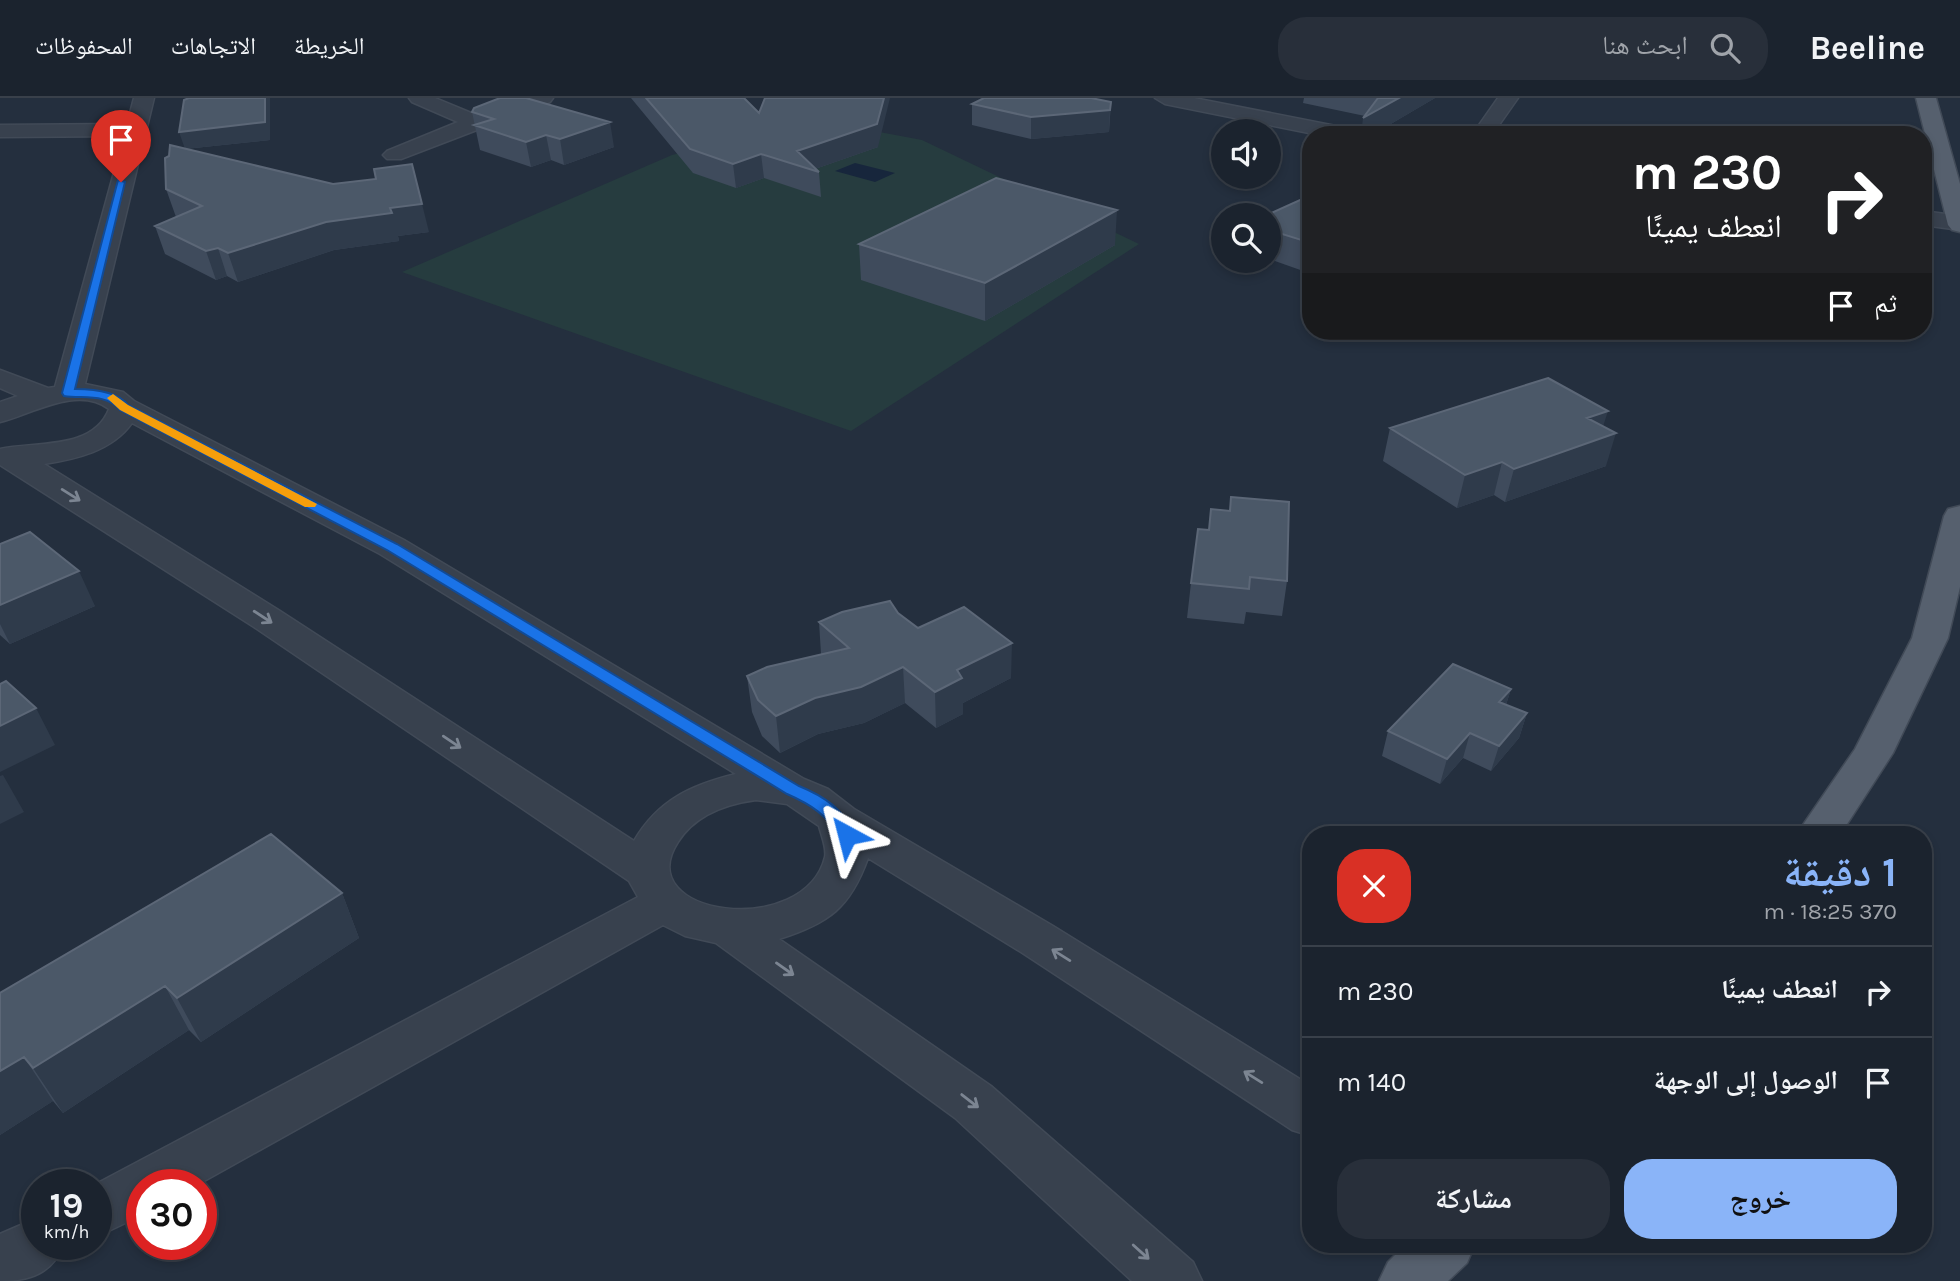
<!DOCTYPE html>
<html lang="ar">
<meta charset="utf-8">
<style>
body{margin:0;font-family:Karla,"Noto Naskh Arabic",sans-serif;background:#282f3a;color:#f1f3f6;direction:rtl;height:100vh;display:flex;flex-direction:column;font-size:26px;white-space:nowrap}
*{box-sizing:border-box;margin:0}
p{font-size:23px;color:#a0a4aa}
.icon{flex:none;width:38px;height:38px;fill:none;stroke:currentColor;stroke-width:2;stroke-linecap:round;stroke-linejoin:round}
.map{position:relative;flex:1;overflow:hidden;direction:ltr}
.side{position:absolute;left:1302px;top:728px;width:630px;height:427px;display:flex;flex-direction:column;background:#1b232e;border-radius:28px;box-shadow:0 4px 10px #0003,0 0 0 2px #39404a;direction:rtl}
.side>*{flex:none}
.guide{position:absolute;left:1302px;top:28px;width:630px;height:214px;border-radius:28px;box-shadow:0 4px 10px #0003,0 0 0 2px #39404a;direction:rtl;background:#202124;color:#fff;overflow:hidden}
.buttons{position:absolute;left:1211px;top:21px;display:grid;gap:14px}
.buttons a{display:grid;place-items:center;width:70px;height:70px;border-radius:50%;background:#1b232e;box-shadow:0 4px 10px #0003,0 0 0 2px #39404a;font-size:35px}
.speed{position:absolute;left:21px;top:1071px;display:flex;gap:14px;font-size:35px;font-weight:700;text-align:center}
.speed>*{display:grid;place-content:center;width:91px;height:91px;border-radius:50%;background:#1b232e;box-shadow:0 4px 10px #0003,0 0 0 2px #39404a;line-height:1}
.speed small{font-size:18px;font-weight:400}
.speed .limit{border:10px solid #d22;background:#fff;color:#111}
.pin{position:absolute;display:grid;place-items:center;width:60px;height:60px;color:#fff;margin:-72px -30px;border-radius:50% 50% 50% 0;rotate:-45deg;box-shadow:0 0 7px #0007}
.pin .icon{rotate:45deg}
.me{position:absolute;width:77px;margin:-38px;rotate:322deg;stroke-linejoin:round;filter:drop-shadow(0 0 5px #0008)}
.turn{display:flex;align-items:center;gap:24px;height:147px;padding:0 35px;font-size:32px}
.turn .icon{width:91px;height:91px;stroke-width:2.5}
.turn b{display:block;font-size:49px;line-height:60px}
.then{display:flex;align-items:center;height:66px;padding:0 35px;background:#0003;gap:14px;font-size:26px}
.round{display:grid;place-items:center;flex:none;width:74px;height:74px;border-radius:28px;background:#282f3a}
.head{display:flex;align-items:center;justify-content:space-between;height:119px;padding:0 35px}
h1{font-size:42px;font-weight:700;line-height:52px;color:#8ab4f8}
.action{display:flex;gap:14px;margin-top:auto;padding:14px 35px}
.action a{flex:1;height:80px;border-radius:28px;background:#8ab4f8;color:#111;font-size:28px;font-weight:700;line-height:80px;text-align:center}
.action a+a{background:#282f3a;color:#f1f3f6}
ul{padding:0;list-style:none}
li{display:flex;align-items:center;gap:21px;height:91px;padding:0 35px;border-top:2px solid #39404a}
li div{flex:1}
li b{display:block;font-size:26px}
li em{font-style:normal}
header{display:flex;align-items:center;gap:42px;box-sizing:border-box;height:98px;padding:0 35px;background:#1b232e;border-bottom:2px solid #39404a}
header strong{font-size:33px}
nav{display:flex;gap:38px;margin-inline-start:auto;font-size:24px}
.search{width:490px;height:63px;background:#282f3a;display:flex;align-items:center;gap:18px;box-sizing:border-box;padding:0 24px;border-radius:28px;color:#a0a4aa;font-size:26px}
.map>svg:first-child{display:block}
.green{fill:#263c3f}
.water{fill:#17263c}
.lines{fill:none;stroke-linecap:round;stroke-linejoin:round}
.street-casing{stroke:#414a57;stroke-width:3}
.primary-casing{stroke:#414a57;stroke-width:3}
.street{fill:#38414e;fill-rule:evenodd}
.primary{fill:#56606e;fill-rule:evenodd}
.wall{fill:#3f4b5c}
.shaded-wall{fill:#2f3b4b}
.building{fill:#4b5868;stroke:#5c6777;stroke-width:2}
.oneway{stroke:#7c8592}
.route{fill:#1a73e8;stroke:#114b97;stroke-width:2}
.slow{fill:#f59e0b}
</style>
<header>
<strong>Beeline</strong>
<div class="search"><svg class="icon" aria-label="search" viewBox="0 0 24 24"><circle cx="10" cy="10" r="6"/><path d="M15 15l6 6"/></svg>ابحث هنا</div>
<nav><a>الخريطة</a><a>الاتجاهات</a><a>المحفوظات</a></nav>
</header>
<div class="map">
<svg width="1960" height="1183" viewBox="0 0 1960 1183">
<rect width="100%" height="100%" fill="#242f3e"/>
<path class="green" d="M842,27l80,15 217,104 -288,187 -449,-159 270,-117 52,-13z"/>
<path class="water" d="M855,65l40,10 -20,9 -40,-11z"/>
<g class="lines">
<defs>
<path id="street" d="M134,0h20l-69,286 38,8 11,9 270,139 400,239 24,10 26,20 199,117 258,160v50l-19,-6 -271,-178 -153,-94c-18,50 -39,65 -89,81l212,147 202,176 9,19h-70l-177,-163 -239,-175 -31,-7 -22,-11 -466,260h-55v30l-46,22v-52h-2l544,-288 -9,-16 -375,-254 -254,-162v-16c34,-8 93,2 109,-40 -31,-24 -77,5 -109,13v-20l18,-6 -18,-8v-18l48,18 7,-1 69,-251 -124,1v-12l127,-1zM132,325l248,131 356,220c-45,11 -78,26 -102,67l-354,-230 -236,-147c32,-5 68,-13 88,-41zM756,702l31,4 32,22c2,9 8,22 6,31 -20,82 -196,60 -147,-15 17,-27 48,-38 78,-42z
M409,0h26l41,17 49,-17h28l-3,4 -149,57h-14l-4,-4 4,-4 71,-29 -46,-20z
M1155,0h39l157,31 10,6h-42l-154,-31z
M1498,0h20l-26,37h-20z
M1923,113l37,5v14l-37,-5z
M37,1120v26h28c-13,29 -34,37 -65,37v-47z"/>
<path id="primary" d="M1916,0h20l24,86v48l-8,-2 -4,-5z
M1960,408v81l-12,51 -55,115 -53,82h-44l59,-86 57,-111 32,-122 4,-7z
M1406,1146h69l-8,19 -19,18h-69l9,-19z"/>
</defs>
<use href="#street" class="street-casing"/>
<use href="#primary" class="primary-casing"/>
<use href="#street" class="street"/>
<use href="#primary" class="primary"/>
</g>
<path class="wall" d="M189,0h81v42l-85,9 244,83 -31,4 1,5 -65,9 -96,32 -11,-6 -11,4 -51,-26 -10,-28 21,-9 -10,-28 19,-40z
M631,0h113l15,15 119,34 -63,22 4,3 2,25 -57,-19 -28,10 -43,-15z
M1304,0h131l-63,37h-11l4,-19 -62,-13z
M1111,4l-2,30 -78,7 -59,-14v-21z
M472,14l142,35 -50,18 -13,-5 -20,7 -51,-17z
M1311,97v74l-5,3 -37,-13v-44z
M859,146l256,1 -130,76 -124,-41z
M1603,328l3,40 -101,36 -11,-7 -37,13 -74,-47 7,-33z
M1208,432l79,51 -5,35 -36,-4 -2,12 -57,-6 4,-35z
M0,446l95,62 -85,38 -10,-9z
M898,515l20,15 93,50 -48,25v11l-27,14 -31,-25 -41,20 -46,11 -38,19 -18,-17 -10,-24 -5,-36 74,-22 -2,-32z
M1511,591l-5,16 21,8 -8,25 -28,33 -28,-13 -23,26 -58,-28 6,-25z
M342,795l17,45 -158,104 -12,-12 -126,83 -10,-12 -53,34v-142z"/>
<path class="shaded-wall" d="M265,0h5v42l-85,9 -6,-17z
M884,0h6l-12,49 -66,23 -15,-19z
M1399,0h36l-63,37h-11l2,-17z
M1110,12l-1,22 -78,7v-22z
M610,24l4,25 -50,18 -4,-26z
M546,37l5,25 -20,7 -5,-25z
M761,56l3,24 -28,10 -3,-24z
M422,106l7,28 -31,4 1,5 -65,9 -96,32 -10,-29 98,-31 64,-14z
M1117,112l-2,35 -130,76v-38z
M1311,145v26l-5,3 4,-28z
M218,150l9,28 -11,4 -10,-29z
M1608,313l-9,28 17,-6 -10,33 -101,36 9,-33 73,-51z
M1502,364l-8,33 -37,13 8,-33z
M79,473l16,35 -85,38 -10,-20v-19z
M1012,545l-1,35 -48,25v11l-27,14 -1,-36 22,-22z
M903,569l2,36 -41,20 -46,11 -38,19 -4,-37 39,-18z
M1511,591l-8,25 -4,-12z
M36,610l19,37 -55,27v-46z
M1527,615l-8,25 -28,33 8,-25z
M1470,635l-7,25 -23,26 7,-25z
M3,677l21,37 -24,12v-48z
M342,795l17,45 -158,104 -24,-44z
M165,888l24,44 -126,83 -30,-45z
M24,959l29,44 -53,34v-64z"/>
<path class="building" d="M189,0h76v24l-86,10 5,-32z
M500,0h26l84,24 -50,17 -14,-4 -20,7 -52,-17 20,-6 -22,-7 2,-4z
M646,0h98l15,15 6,-15h119l-7,26 -80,27 22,21 -58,-18 -28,10 -43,-15z
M984,0h107l20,4 -1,8 -79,7 -59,-13z
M1378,0h21l-36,20z
M170,47l163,39 43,-5 -2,-10 38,-5 10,40 -32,4 2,5 -66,9 -98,31 -10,-5 -12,3 -51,-25 47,-20 -36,-17 -1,-31 4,-2z
M996,80l121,32 -132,73 -126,-39z
M1311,97v48l-42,-13v-15h-2z
M1548,280l60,33 -21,7 29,15 -102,36 -12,-7 -37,13 -75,-47z
M1231,399l58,5 -2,79 -37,-4 -1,12 -58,-6 7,-54 11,1 2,-21 19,2z
M30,434l49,39 -79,34v-61z
M890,503l8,12 20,15 46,-21 48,36 -55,27 5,8 -27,14 -32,-25 -42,20 -46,11 -39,18 -18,-16 -11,-24 20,-9 82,-19 -30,-26 23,-10z
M1453,566l58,25 -12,13 28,11 -28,33 -29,-13 -23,26 -59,-28z
M6,583l30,27 -36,18v-42z
M271,736l71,59 -165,105 -12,-12 -132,82 -9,-11 -24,14v-78z"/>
<defs><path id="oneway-shaft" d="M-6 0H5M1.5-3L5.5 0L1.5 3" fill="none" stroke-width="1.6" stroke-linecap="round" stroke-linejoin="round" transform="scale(1.75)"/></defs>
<g class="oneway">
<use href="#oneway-shaft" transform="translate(71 397) rotate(32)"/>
<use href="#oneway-shaft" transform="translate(263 519) rotate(33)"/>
<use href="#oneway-shaft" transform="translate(452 644) rotate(34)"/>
<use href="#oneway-shaft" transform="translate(1061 857) rotate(-148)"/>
<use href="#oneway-shaft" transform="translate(785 871) rotate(35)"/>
<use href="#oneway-shaft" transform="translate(1253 979) rotate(-148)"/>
<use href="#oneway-shaft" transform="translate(970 1003) rotate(38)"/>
<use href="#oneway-shaft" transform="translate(1141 1154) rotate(42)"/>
</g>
<path class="route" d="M118,82l7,2 -50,207c17,0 42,2 53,16l269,139 402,242c27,11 43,23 57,49l-2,4h-13c-14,-24 -29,-34 -54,-45l-400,-244 -267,-140c-14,-17 -37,-11 -56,-14l-2,-3z"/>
<path class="slow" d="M113,296l15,11 189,99 -2,3h-10l-185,-97 -13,-12z"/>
</svg>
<div class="buttons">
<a><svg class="icon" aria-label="sound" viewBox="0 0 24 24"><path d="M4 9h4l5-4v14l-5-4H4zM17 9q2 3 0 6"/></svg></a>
<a><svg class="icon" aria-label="search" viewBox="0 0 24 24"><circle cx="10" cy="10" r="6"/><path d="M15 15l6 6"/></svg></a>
</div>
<div class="speed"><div>19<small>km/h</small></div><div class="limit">30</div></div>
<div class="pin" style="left:121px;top:84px;background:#d93025"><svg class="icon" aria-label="arrive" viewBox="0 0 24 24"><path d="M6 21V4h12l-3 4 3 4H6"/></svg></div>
<svg class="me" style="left:847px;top:737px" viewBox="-20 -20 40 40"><path d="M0-17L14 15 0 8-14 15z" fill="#1a73e8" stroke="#fff" stroke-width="4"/></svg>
<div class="guide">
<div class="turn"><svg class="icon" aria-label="right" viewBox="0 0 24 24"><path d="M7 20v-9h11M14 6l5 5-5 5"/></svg><div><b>230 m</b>انعطف يمينًا</div></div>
<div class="then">ثم<svg class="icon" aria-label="arrive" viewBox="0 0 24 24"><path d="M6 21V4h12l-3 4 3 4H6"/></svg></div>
</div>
<section class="side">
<div class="head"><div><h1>1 دقيقة</h1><p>370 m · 18:25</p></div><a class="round" style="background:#d93025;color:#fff"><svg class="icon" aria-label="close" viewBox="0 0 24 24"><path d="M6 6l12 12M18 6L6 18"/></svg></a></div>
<ul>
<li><svg class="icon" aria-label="right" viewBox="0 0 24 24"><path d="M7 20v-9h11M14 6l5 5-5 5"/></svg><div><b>انعطف يمينًا</b></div><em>230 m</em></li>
<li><svg class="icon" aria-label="arrive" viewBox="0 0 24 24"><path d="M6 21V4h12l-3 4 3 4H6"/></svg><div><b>الوصول إلى الوجهة</b></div><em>140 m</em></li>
</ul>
<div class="action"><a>خروج</a><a>مشاركة</a></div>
</section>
</div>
